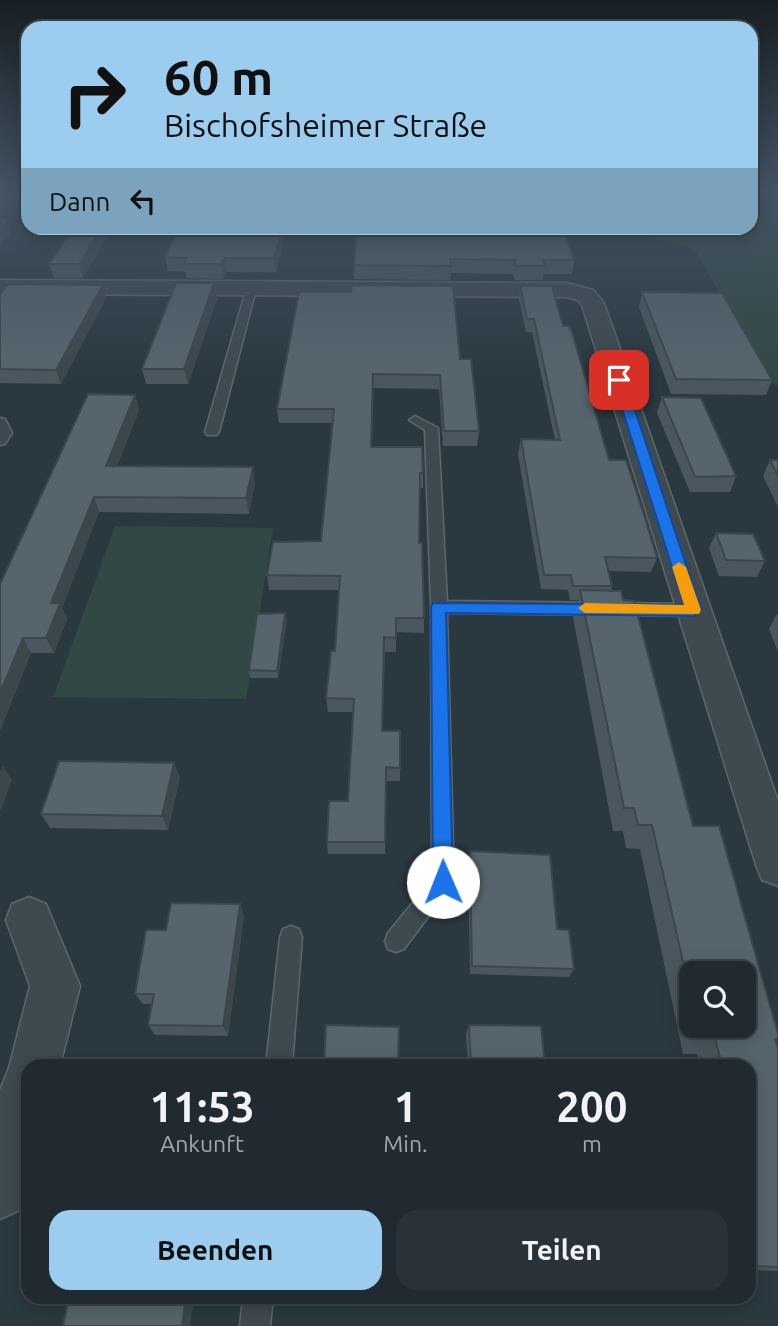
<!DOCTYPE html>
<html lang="de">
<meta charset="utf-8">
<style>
body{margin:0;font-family:Ubuntu,sans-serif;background:#283238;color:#f1f3f6;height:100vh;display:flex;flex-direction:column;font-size:26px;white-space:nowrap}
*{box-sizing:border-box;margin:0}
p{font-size:23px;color:#a2a7ab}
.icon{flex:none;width:38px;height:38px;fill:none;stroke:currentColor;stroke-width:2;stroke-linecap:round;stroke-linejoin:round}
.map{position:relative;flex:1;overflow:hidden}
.sheet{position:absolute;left:21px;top:1059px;width:735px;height:245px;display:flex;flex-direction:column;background:#202a30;border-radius:21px;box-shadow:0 4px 18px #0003,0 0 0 2px #3d464c}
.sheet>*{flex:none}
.hud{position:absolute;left:21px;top:21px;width:737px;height:214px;border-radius:21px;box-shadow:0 4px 18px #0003,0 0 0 2px #3d464c;background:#9cccee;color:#111;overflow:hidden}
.fabs{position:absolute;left:679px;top:961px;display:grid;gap:14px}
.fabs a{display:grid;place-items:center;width:77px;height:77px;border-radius:14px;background:#202a30;box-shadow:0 4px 18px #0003,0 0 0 2px #3d464c;font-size:35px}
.pin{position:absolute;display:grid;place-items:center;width:60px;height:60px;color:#fff;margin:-30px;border-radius:14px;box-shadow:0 4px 10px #0006}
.me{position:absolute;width:77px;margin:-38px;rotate:359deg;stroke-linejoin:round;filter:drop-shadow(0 0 5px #0008)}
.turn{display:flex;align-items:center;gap:24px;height:147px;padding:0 28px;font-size:32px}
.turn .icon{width:91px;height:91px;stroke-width:2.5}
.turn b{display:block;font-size:49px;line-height:60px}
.then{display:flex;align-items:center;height:66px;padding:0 28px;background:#0003;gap:14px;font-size:26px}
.eta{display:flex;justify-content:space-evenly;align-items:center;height:119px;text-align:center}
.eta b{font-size:42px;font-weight:700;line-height:49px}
.action{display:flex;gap:14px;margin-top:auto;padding:14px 28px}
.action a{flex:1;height:80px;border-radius:21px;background:#9cccee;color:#111;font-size:28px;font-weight:700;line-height:80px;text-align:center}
.action a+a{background:#283238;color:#f1f3f6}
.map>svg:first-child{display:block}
.green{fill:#324844}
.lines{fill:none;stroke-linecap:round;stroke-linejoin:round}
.service-casing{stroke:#5c676e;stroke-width:3}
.minor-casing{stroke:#5c676e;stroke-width:3}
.service{fill:#3e4950;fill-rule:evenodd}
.minor{fill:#3e4950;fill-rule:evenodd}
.wall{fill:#4a575e;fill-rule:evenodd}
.shaded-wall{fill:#3c474c}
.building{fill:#56656d;stroke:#3c474c;stroke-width:2}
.route{fill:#1a73e8;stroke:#114b97;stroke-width:2}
.slow{fill:#f59e0b}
</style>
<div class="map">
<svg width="778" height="1326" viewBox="0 0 778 1326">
<rect width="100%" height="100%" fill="#2a3840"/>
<path class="green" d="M0,190h28v27l-28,-1z
M751,190h24l3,4v192l-8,-4 -75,-132 -77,-22h133z
M115,526l158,2 -27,171 -193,-2z"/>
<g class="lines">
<defs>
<path id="service" d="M247,287l9,2 -37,143 -2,3h-10l-2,-3z
M415,416l23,12 9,173 247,3 8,6 -8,6 -247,-3 7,269 -50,67 -8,3 -8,-3 -3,-8 3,-8 44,-54 -1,-272 -6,-177 -16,-10z
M0,418l5,1 7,14 -7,11 -5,1z
M291,926l8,3 3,8 -10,129h-26l14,-129 3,-8z
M243,1297h30l-3,29h-30z"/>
<path id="minor" d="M0,280l567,3 26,7 11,13 174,498v85l-16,-6 -6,-15 -174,-560 -5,-5 -11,-3 -566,-3z
M29,897l17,7 34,82 -20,80h-32v126l-8,18 -20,9v-129l9,-22 21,-82 -24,-66 6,-16z"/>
</defs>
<use href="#service" class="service-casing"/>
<use href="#minor" class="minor-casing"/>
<use href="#service" class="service"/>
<use href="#minor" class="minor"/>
</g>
<path class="wall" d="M179,228h106l1,3 -10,41h-50l-3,7 -36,-1 -2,-6 -17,-1 -3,-14z
M357,228l217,32 -2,14h-28l-1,6h-28l-2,-6 -62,-1 -1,7 -96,-1v-14z
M106,238l-23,40h-29l-5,-14z
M214,283l3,15 -29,86h-42l-4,-15z
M520,286l43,40 46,134 48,98 -6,14 -42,-1 3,15 -1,4 82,236 85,208v6l-2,2 2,7v222l-29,-1v-204h-49l-3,-12h-14l-43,-205 -14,-1 -3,-17h-10l-40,-214 5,-17h-8l-2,-10 -27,-1 -23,-135 3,-15 34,1 -23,-108h-6l-7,-33zM691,973l53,53h-53z
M299,292l161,67 19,72 -2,15h-34l-4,-57 -66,-1 -1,59 51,26v15h-3l-1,55 5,75v15l-28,-1v20h-11l-3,79 18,37v13h-14l-1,73h-57l-1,-12 21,-41 5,-89h-25l-2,-14 9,-47 4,-61h-70l-2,-15 54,-34 11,-118h-53l-2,-14z
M642,292l130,88 -6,15 -95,-1 -32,-87z
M0,294l106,4 -45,86 -61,-1z
M135,395l4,15 -22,56 138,17 -6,31 -150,-2 -37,96 5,11 -13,34h-23l-31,78v-147z
M662,397l74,79 -6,16h-40l-33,-79z
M770,460h8v47l-15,-31z
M716,533l49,28 -8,16 -38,-1 -10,-28z
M285,613l2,8 -9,57h-28l-1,-8z
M777,614h1v38l-9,-23z
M180,777l-12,53 -118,-2 -9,-14z
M470,851l87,78 17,40 -5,8 -99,-3 -2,-114z
M240,904l4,12 -16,120 -73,-1 -7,-10 4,-21h-9l-8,-10 31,-64z
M469,1025l76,41h-77l-2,-31z"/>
<path class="shaded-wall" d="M8,219l4,12 -12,16v-18z
M101,228h2l3,10 -23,40 -4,-14z
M282,228h3l1,3 -10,41 -2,-14z
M224,258l2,14 -3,7 -2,-15z
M214,283l3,15 -29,86 -4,-15z
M103,285l3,13 -45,86 -5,-14z
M135,395l4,15 -28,72 -5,-16z
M253,467l2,16 -6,31 -3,-16z
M94,497l5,15 -37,96 5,11 -13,34 -8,-15 5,-35z
M285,613l2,8 -9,57 -1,-7z
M23,638l8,15 -31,78v-38z
M174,763l6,14 -12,53 -6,-14z
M3,766l9,14 -12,32v-40z
M240,904l4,12 -16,120 -5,-10z
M186,1297h8l-4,29h-8z"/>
<path class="building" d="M0,219h8l-8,10z
M74,228h27l-22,36h-30z
M179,228h103l-8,30h-50l-3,6h-37l3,-6 -22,-1z
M357,228h206l11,32h-31l2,6h-29l-1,-6 -65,-1 1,7 -97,-1z
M176,283h38l-30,86h-42z
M8,284l95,1 -47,85 -56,-1v-75z
M352,285l101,1 7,73h11l8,72h-35l-4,-56 -67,-1 -2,73h51l1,26h-3l-1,70h3l2,75h-28v20l-12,-1 -2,94h18v37l-14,-1 -1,75h-58l2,-41h19l6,-102 -28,-1 5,-47h4l5,-75 -73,-1 6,-33 48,-1 13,-132h-57l22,-117h52z
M520,286h32l11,40h5l4,6 37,128h17l19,58 12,40 -52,-1 7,29h-39l-2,-11h-27l-23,-136 39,1 -26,-121h-7z
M642,292l80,1 50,87 -96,-1z
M88,394l47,1 -29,71 147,1 -7,31 -152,-1 -43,106h9l-14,35h-23l-23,55v-109z
M662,397l39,1 35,78 -41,1z
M770,460h8v16z
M716,533l37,1 12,27 -39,-1z
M580,590l41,1 2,9 11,1 59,225h26l59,208v5h-3l3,10v218l-25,-1 -4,-17v-183h-27l-7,-28h-14l-3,-12h46v-53h-53v24l-39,-172h-14l-4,-17h-10z
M285,613l-8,58 -28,-1 8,-56z
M59,761l115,2 -12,53 -121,-2z
M470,851l80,4 7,74 12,1 5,39 -102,-3z
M171,903l69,1 -17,122 -75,-1 6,-31h-19l11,-64h20z
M326,1025l73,2 -1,39h-74z
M469,1025l72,1 4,40h-74z
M69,1297h117l-4,29h-119z"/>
<linearGradient id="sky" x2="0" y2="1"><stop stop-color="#171f23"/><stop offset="0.51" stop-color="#445364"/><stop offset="1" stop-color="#445364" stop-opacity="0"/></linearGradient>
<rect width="778" height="375" fill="url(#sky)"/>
<path class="route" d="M615,378l10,2 76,230 -7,6 -248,-3 7,269 -3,6 -7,3 -7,-3 -3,-6 -2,-275 2,-4 251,2 -71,-225z"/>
<path class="slow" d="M679,562l7,5 15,43 -2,4 -114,-1 -7,-5 7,-5 99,2 -12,-38z"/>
</svg>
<div class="fabs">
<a><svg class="icon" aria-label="search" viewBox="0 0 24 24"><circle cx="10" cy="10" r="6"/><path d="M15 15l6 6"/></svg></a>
</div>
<div class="pin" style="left:619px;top:380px;background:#d93025"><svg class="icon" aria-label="arrive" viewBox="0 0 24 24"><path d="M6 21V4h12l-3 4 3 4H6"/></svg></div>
<svg class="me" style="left:443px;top:882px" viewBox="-20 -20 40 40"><circle r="19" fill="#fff"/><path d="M0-13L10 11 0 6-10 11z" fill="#1a73e8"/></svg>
<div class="hud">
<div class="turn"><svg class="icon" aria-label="right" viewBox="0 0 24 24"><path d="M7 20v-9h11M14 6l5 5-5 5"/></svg><div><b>60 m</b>Bischofsheimer Straße</div></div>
<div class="then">Dann<svg class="icon" aria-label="left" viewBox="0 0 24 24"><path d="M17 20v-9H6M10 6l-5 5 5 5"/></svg></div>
</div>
<section class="sheet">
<div class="eta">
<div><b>11:53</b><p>Ankunft</p></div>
<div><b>1</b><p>Min.</p></div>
<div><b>200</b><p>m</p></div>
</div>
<div class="action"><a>Beenden</a><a>Teilen</a></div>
</section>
</div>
